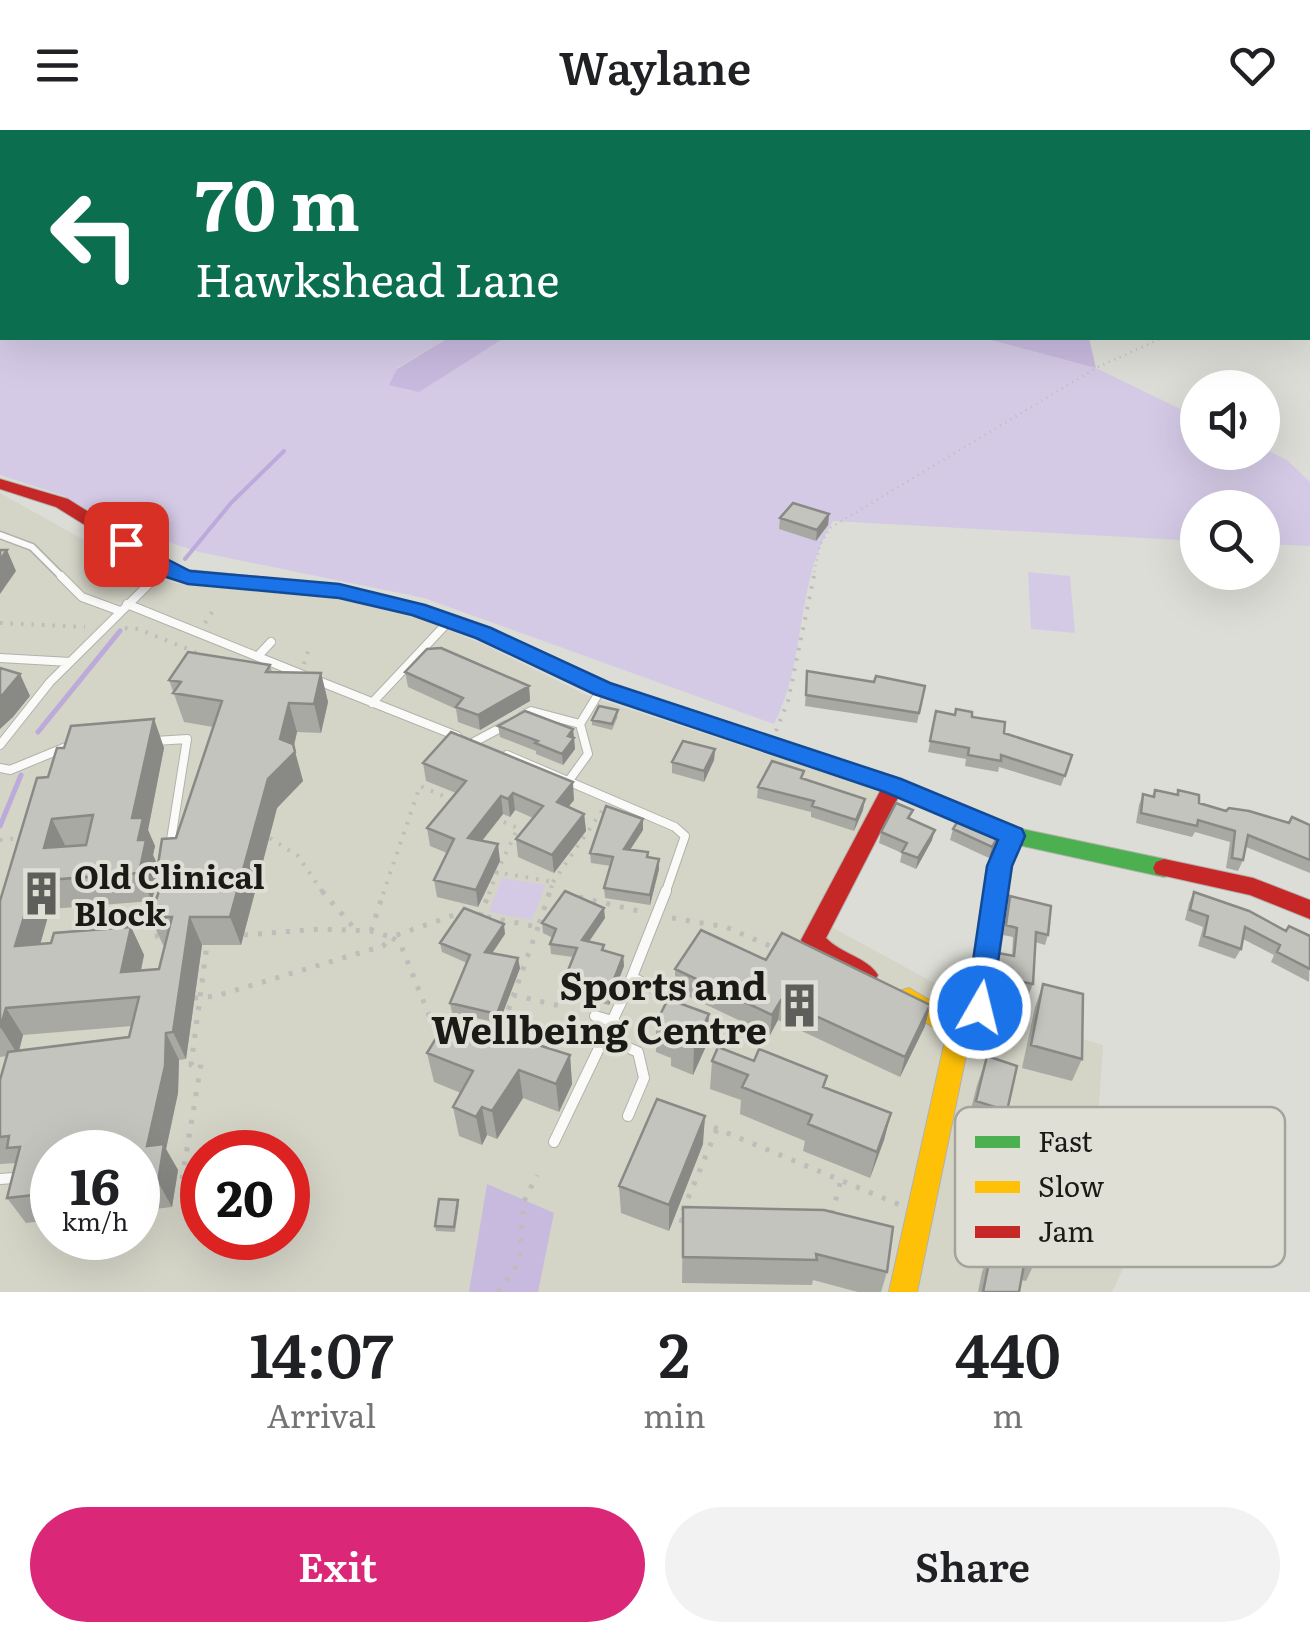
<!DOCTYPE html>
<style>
body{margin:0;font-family:Literata,serif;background:#f2f2f2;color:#202124;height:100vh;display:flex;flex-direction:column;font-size:38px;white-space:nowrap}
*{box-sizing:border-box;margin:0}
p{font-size:32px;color:#757577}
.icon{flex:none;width:55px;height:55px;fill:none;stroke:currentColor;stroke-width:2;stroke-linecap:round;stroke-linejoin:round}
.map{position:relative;height:1162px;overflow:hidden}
.drawer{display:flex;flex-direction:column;background:#fff;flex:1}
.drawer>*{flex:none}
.top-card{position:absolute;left:0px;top:0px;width:1310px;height:210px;box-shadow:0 10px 40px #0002;background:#0b6e4f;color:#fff;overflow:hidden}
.controls{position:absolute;left:1180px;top:240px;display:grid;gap:20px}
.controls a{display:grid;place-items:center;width:100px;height:100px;border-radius:50%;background:#fff;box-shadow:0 10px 40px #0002;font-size:50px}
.speed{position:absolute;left:30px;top:1000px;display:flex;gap:20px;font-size:50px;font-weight:700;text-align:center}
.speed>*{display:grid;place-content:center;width:130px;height:130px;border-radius:50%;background:#fff;box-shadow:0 10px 40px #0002;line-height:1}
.speed small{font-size:25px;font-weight:400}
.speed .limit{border:15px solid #d22;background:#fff;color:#111}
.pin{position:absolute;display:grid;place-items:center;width:85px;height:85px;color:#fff;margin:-42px;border-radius:20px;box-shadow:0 5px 15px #0006}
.me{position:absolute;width:110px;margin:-55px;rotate:8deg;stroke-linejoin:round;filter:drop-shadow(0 0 8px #0008)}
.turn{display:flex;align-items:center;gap:35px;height:210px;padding:0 30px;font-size:45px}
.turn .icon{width:130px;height:130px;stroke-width:2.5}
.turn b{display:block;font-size:70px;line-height:85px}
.eta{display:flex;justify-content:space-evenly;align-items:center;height:170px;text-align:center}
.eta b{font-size:60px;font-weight:600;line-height:70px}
.action{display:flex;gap:20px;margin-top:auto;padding:20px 30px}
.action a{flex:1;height:115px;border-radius:60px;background:#db2777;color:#fff;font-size:40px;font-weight:600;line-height:115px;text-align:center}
.action a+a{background:#f2f2f2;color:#202124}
header{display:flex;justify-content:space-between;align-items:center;height:130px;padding:0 30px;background:#fff;font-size:45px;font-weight:600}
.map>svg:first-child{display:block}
.built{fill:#d4d4c7;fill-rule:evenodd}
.green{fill:#d4cae6}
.forest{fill:#c8badf}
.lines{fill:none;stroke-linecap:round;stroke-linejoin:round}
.stream-far1{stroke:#bbaada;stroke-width:4}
.stream{stroke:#bbaada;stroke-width:5}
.lane-far2-casing{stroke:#b2b2ad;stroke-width:9}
.lane-far1-casing{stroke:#b2b2ad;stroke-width:10}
.lane-casing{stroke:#b2b2ad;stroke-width:12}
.fast-casing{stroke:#b2b2ad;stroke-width:2}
.slow-casing{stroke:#b2b2ad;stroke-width:2}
.jam-casing{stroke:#b2b2ad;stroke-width:2}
.path-far2{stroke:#bdbdba;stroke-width:2.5;stroke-dasharray:1 5;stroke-linecap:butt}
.path-far1{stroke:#bdbdba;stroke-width:4;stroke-dasharray:2.5 8;stroke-linecap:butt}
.path{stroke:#bdbdba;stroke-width:5;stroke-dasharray:4 10;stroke-linecap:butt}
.lane-far2{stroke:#fafaf9;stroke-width:6}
.lane-far1{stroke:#fafaf9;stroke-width:8}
.lane{stroke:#fafaf9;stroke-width:10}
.fast{fill:#4caf50;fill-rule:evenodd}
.slow{fill:#ffc107;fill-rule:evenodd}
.jam{fill:#c62828;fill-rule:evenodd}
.wall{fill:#a9a9a4;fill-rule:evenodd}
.shaded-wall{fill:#898986}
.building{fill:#c4c4bf;stroke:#898986;stroke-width:2.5;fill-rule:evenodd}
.route{fill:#1a73e8;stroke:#114b97;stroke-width:2.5}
.labels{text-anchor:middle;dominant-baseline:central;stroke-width:8;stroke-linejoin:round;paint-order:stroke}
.poi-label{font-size:32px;font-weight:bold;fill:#1a1a16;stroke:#dfdfd5;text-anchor:start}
.near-poi-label{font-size:38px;font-weight:bold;fill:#1a1a16;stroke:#dfdfd5;text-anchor:end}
.key{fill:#dfdfd5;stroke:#a4a49c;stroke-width:2.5}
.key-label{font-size:28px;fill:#1a1a16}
</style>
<header><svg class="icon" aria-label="menu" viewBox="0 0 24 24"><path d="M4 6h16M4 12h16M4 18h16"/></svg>Waylane<svg class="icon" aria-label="heart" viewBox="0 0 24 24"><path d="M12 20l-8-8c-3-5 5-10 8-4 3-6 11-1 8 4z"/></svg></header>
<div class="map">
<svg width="1310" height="1162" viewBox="0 0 1310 1162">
<rect width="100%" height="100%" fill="#ddddd7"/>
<path class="built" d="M0,363l127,71 45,19 143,11 101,23 69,28 101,50 311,102 -71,127 154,84 123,37 -5,76 35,127 -21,44h-1112zM52,1022h86v86h-86zM202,1022h86v86h-86z"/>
<path class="green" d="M0,108l2,100h446l-51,30 21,23 86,-53h479l113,30 101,49 1,35h64l1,-4 24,12 23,22v64l-47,-2 -1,-36h-64l-1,33 -364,-20c-38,61 -26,140 -59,203l-350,-126 -225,-46 -83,-27 -52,-29 -64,-21z
M1028,442l42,4 5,57 -44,-4z
M502,748l43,7 -13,35 -43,-8z"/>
<path class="forest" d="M448,208h56l-85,54 -30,-7 8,-16z
M983,208h106l7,30z
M487,1054l67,29 -16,79h-69z"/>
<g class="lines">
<path class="stream-far1" d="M185,429l46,-56 53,-52"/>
<path class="stream" d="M38,602l82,-101
M0,696l21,-51"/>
<defs>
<path id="lane-far2" d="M0,405l32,12 31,31
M155,448l9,-9"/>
<path id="lane-far1" d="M61,446l21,21 38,14
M127,474l176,71
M258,526l13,-14
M0,528l70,4
M316,550l141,56
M372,573l78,-83
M522,586l9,-5 49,13
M155,611l32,-2 -17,107
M474,612l32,-17
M0,615l50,-63 107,-106
M507,625l168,72 10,9 -20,58
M0,638l10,2 56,-23
M570,649l18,-25 -8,-30 22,-36
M996,764l4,-28 12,-29"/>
<path id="lane" d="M633,848l36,18
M980,878l16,-117
M595,886l20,6
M608,909l30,13 6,26 -16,38
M554,1012l72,-150 40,-101
M0,1049l14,-1"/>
<path id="fast" d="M500,504l109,49 291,97 117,48 147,31 8,3 3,6 -3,6 -8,3 -159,-35 -119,-50 -291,-99 -102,-49 -2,-4z"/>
<path id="slow" d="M909,858l59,35 3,8 -54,261h-28l57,-256 -46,-31 -3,-7 3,-7z"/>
<path id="jam" d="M0,349l68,20 112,70 159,16 86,21 82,30 2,4 -9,6 -87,-31 -74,-18 -169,-19 -114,-71 -56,-18z
M893,648l7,2 4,6 -78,152c15,16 41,19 52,37l-4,7 -8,3 -50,-26 -15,-19 85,-160z
M1164,729l89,19 57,22v19l-60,-24 -94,-21 -3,-6 3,-6z"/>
</defs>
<use href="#lane-far2" class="lane-far2-casing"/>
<use href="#lane-far1" class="lane-far1-casing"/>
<use href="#lane" class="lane-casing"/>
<use href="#fast" class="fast-casing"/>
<use href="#slow" class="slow-casing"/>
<use href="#jam" class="jam-casing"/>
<path class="path-far2" d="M450,0l8,2
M1244,0l4,2
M813,448l7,-33 10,-17 266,-160 66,-30"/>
<path class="path-far1" d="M0,493l85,4
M205,493l11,-17
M125,498l13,1 67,27
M304,534l5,-16
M776,601l12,-30 26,-125
M494,688l24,10 -21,44
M270,708l28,18 26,38
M0,710l20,-2
M553,752l51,-74
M383,764l37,-108 33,14
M489,764l8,-22 56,10 -4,12"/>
<path class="path" d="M322,761l34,39
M579,767l64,15
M480,786l10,-25
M487,787l51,10 12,-36
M672,788l54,9 51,22
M157,793l-3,13h7
M371,801l13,-40
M244,805l76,-6 51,2 20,6 72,-25
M513,865l47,11
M194,868l22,-2 167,-50 8,-9 9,6 29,72 10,8 39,6 3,10
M499,906l39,-109
M701,992l199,83
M182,1049l19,-115 -10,1 16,-120
M832,1084l9,-34
M683,1091l-4,-1 38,-91
M498,1162l21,-30 5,-61 13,-26"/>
<use href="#lane-far2" class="lane-far2"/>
<use href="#lane-far1" class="lane-far1"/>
<use href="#lane" class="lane"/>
<use href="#fast" class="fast"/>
<use href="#slow" class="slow"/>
<use href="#jam" class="jam"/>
</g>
<path class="wall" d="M829,384l-1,11 -12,16 -37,-12 1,-11z
M270,535l2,7 49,1 7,29 -7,31 -24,-1 -3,15 9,34 -26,27 -36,137h-39l-16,114 -7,1 -1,33 -12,56 12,21 -6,37 -34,4v-59h-86v68l-26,3 -19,-25 9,-35 -16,1v-84l7,-24 -7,1v-156l48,-124 16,-29 90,-29 10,29 -16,82 7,16 -2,9 5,12 18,-29 37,-111 -29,-5 -15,-42zM158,743l4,9 -12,35 13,28h2l-6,24 -18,2 3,-16 -13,-28 -91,17 10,-35 102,-8zM132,896l-3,11 -110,13 4,-15z
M807,541l67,11 51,4 -8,37 -112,-17z
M405,542l124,14 1,15 -50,29 -22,-8 -2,-13 -48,-22z
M936,581l36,6 32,16 68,22 -11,31 -62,-19 -1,5 -33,-6 1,-7 -38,-7z
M618,586l-6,14 -20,-5v-5z
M498,596l75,3 2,20 -12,16 -27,-11v-3l-36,-14z
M715,619l-1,11 -10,22 -32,-9v-11z
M423,633l151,37 -6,7 16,7 2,17 -32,42 -36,-16 -2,-18 17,-21 -18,-8 -5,7 -7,-3 -21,26 18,21 -22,46 -41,-10 -3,-17 13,-27 -17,-7 -3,-18 29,-35 -30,-12z
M803,649l60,31 -9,21 -43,-14v-5l-54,-14 1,-11z
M1155,660l21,5 2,-5 21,13 27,8 84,14v48l-64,-26 -3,13 -5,11 -12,-3 4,-26 -35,-10 -3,5 -56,-14 3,-18 4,-11 9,2z
M911,690l21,20 -16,29 -16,-7 2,-9 -23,-10 2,-11z
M953,699l44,15 -8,14 -39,-18z
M643,700l-13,20 18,2v5l11,12 -9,36 -45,-7 -1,-10 7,-22 -20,-3 -1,-10z
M1194,762l92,39 24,5 -1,46 -38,-20 3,-7 -31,-16 -2,10 -6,10 -37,-13 5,-19 -18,-7 4,-17z
M1010,766l38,39 -3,10 -10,-3 -2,42 -4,10 -37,-8 6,-33 14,3 1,-19 -10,-2z
M605,788l-16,24 15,3v6l19,5 1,10 -15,39 -45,-12 -1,-10 10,-26 -22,-3 -1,-10 3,-6 -10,-5 -1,-10z
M505,804l-13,19 28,15 -21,55 -47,-10 -2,-10 17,-40 -25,-11 -2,-9z
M766,830l164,45 -5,21 -25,51 -122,-57 -8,15 -95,-45v-21z
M1043,854l39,75 -10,22 -50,-13 13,-61z
M668,869l39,45 -14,31 -22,-9v-8l-15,-6v-29z
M450,910l38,1 82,14 2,29 -13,28 -36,-14 -26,41 -10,-4 -5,10 -23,-9 -6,-29 8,-14 -27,-11 -7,-29z
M987,926l20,55 -7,17 12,57 -11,27 -31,-11 11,-48 6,-17 -21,-7 11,-44z
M712,931l113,27 66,25 -7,27 -14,38 -67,-27 2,-10 -65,-27 1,-14 -31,-11z
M703,1014l-34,87 -48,-18 -2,-27z
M1014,1063l23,65 -11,23 -5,-1 -2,12h-41l4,-20 10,-24 5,2 7,-32z
M459,1074l-4,28 -19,-1 -1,-5z
M683,1077l204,65 -6,20h-23l-45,-12 -1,5 -130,-2z"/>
<path class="shaded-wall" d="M829,384l-1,11 -12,16 1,-11z
M7,420l9,21 -16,23v-34z
M321,543l7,29 -7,31 -7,-29z
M20,544l10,22 -17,21 -13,12v-31z
M529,556l1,15 -50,29 -2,-15z
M289,573l8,29 -6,24 4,-4 8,29 -26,27 -36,137 -11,-28z
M154,589l10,29 -16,82 7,16 -2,9 6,13 -7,33 -13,-28 -1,-33 -6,-22z
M573,599l2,20 -12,16 -1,-11 6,-18z
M715,619l-1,11 -10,22v-11z
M573,652l1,18 -16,20 -1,-18z
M513,663l2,17 -5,7 -2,-18z
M501,666l2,18 -32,41 -3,-17z
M865,669l-2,11 -9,21 2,-11z
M584,684l2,17 -32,42 -2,-18z
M52,689l14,28 -22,1z
M643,689v11l-19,29v-10z
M935,700l-3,10 -16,29 2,-11z
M1000,703l-3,11 -8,14 3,-11z
M498,714l2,17 -22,46 -2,-17z
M659,729v10l-9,36v-10z
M35,751l15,28 -18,65 -17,-28z
M604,778l1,10 -22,32 -1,-10z
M190,787l12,28 -16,114 -13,-27z
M504,794l1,10 -18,27 -2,-9z
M131,797l13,28 -9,42 -14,-25z
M623,826l1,10 -15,39 -1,-10z
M518,828l2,10 -21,55 -2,-9z
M781,870l-3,20 -8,15 2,-20z
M930,875l-5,21 -25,51 5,-20z
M6,878l17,27 -5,20 -17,-27z
M709,884l-2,30 -14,31 1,-29z
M166,903l13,27 -1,33 -12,56 12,21 -6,37 -14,-25 -11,-36z
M570,925l2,29 -13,28 -3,-28z
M519,940l4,28 -26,41 -5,-28z
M482,977l5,28 -5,10 -6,-28z
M891,983l-7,27 -14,38 7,-26z
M705,986l-2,28 -34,87v-26z"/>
<path class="building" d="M793,373l36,11 -12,16 -37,-12z
M0,420h7l-7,10z
M441,518l88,38 -51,29 -22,-8 7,-9 -58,-26 22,-23z
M188,522l82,13 -4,7 55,1 -7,31 -25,-1 -9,36 13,5 2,8 -27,27 -38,138h-40l-17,115 -7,1 -1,33 -18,80 17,-2 -6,38 -20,2v-32h-86v41l-45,5 13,-51 -13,1 2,-12 -9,1v-57l8,-28 121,-15 10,-40 -133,11 -6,20v-127l37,-123 11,-1 9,-29h7l7,-22 83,-7 -22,99h11l-5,22h8l-7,33 -104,8 -20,65 36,-3 3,-10 77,-6 -10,45 38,-3 13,-52h-22l16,-46h-9l5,-32 14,-1 46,-137 -49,-8 8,-11 -12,-2zM93,685l-7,30 -42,3 8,-29z
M0,538l20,6 -20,24z
M807,541l67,11 2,-6 49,10 -6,27 -113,-18z
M599,576l19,4 -6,14 -20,-4z
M956,579l16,3v5l33,5 -1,11 68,22 -7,21 -64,-21v6l-33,-6 1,-7 -39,-7 6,-30 19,4z
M525,581l48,18 -5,7 6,2 -12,16 -27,-11 3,-2 -40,-15z
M451,602l122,50 -16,20 27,12 -32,41 -36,-16 27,-33 -30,-13 -5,6 -7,-3 -33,42 30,6 -22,46 -42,-10 20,-41 -27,-11 39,-47 -43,-18z
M683,611l32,8 -11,22 -32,-9z
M772,631l32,10 -3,7 64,21 -9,21 -44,-14 2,-5 -56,-14z
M1155,660l23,5v-5l21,5v8l27,8 3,-3 20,3 40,12 3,-6 18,8v35l-62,-25 -5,25 -11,-2 3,-27 -37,-11 -1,6 -56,-13 2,-19 11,3z
M896,673l17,7 -5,8 27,12 -17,28 -16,-6 5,-9 -26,-11z
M606,676l37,13 -19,30 24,3 -1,5 12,2 -9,36 -46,-7 9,-31 -23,-4z
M961,686l39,17 -8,14 -39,-18z
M565,761l39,17 -22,32 22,5 -2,5 21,6 -15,39 -45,-12 14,-35 -27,-4 6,-15 -14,-6z
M1194,762l55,19 37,20 3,-5 21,10v33l-33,-17 3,-7 -35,-18 -4,22 -37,-13 4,-20 -18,-6z
M1010,766l41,10 -3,29 -12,-3 -3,52 -38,-8 3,-23 16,3 3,-28 -11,-3z
M464,778l40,16 -19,28 33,6 -21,56 -47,-11 20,-48 -30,-12z
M701,800l65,30 16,-27 148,72 -25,52 -124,-57 -9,15 -97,-46z
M1043,854l40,10 -1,65 -51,-14z
M668,869l41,15 -15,32 -22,-9 3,-7 -19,-7z
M457,899l31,12 6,-10 76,24 -14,29 -37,-14 -27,41 -10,-4 -6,10 -23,-10 20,-36 -46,-18 11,-18 12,5z
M718,917l36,14 5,-12 68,27 -4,11 68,26 -14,39 -69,-28 4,-9 -70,-28 6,-12 -36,-14z
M987,926l30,10 -10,45 -31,-10z
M657,969l48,17 -36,89 -50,-19z
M1014,1063l33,12 -10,53 -11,-4 -7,38h-36l9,-44 10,4z
M439,1069l19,1 -4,27 -19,-1z
M683,1077l141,3 69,17 -6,45 -71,-18 1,6 -134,-3z"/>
<path class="route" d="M126,408l64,33 149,13 86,21 66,23 119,55 291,96 121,50 3,7 -13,30 -22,151 -10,3 -10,-3 -4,-9 21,-142 11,-26 -113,-48 -291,-98 -118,-56 -64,-23 -73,-17 -151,-14 -31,-10 -39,-25 -2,-5z"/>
<defs>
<symbol id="building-bare" viewBox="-9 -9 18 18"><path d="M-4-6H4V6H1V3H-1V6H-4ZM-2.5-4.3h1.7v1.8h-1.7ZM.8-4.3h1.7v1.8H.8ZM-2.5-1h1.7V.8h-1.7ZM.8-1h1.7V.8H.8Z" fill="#5e5e5a" stroke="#dfdfd5" stroke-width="2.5" paint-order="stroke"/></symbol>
</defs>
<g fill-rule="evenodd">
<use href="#building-bare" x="10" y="732" width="63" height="63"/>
<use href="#building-bare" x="768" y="844" width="63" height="63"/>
</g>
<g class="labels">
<g class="poi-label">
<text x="74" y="745">Old Clinical<tspan x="74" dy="37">Block</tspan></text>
</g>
<g class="near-poi-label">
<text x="767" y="853">Sports and<tspan x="767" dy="44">Wellbeing Centre</tspan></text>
</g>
</g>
<rect x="955" y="977" width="330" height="160" rx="15" class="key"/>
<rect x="975" y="1006" width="45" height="12" fill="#4caf50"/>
<rect x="975" y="1051" width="45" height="12" fill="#ffc107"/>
<rect x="975" y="1096" width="45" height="12" fill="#c62828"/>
<g class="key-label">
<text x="1038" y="1022">Fast</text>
<text x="1038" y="1067">Slow</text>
<text x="1038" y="1112">Jam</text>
</g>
</svg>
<div class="controls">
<a><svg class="icon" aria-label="sound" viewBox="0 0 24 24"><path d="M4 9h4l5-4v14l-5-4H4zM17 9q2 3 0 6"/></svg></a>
<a><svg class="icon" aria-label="search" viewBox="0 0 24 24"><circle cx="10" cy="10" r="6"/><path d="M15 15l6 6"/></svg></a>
</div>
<div class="speed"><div>16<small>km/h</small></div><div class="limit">20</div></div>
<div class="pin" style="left:126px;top:414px;background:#d93025"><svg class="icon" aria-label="arrive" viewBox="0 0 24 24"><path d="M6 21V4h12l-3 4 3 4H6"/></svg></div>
<svg class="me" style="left:980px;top:878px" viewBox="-20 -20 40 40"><circle r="17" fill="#1a73e8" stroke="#fff" stroke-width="3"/><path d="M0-11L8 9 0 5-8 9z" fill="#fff"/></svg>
<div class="top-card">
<div class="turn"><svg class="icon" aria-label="left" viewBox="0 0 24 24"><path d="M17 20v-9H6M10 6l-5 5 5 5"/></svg><div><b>70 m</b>Hawkshead Lane</div></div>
</div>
</div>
<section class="drawer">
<div class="eta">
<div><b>14:07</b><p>Arrival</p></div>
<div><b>2</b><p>min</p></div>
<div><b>440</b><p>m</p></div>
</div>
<div class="action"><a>Exit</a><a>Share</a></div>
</section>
